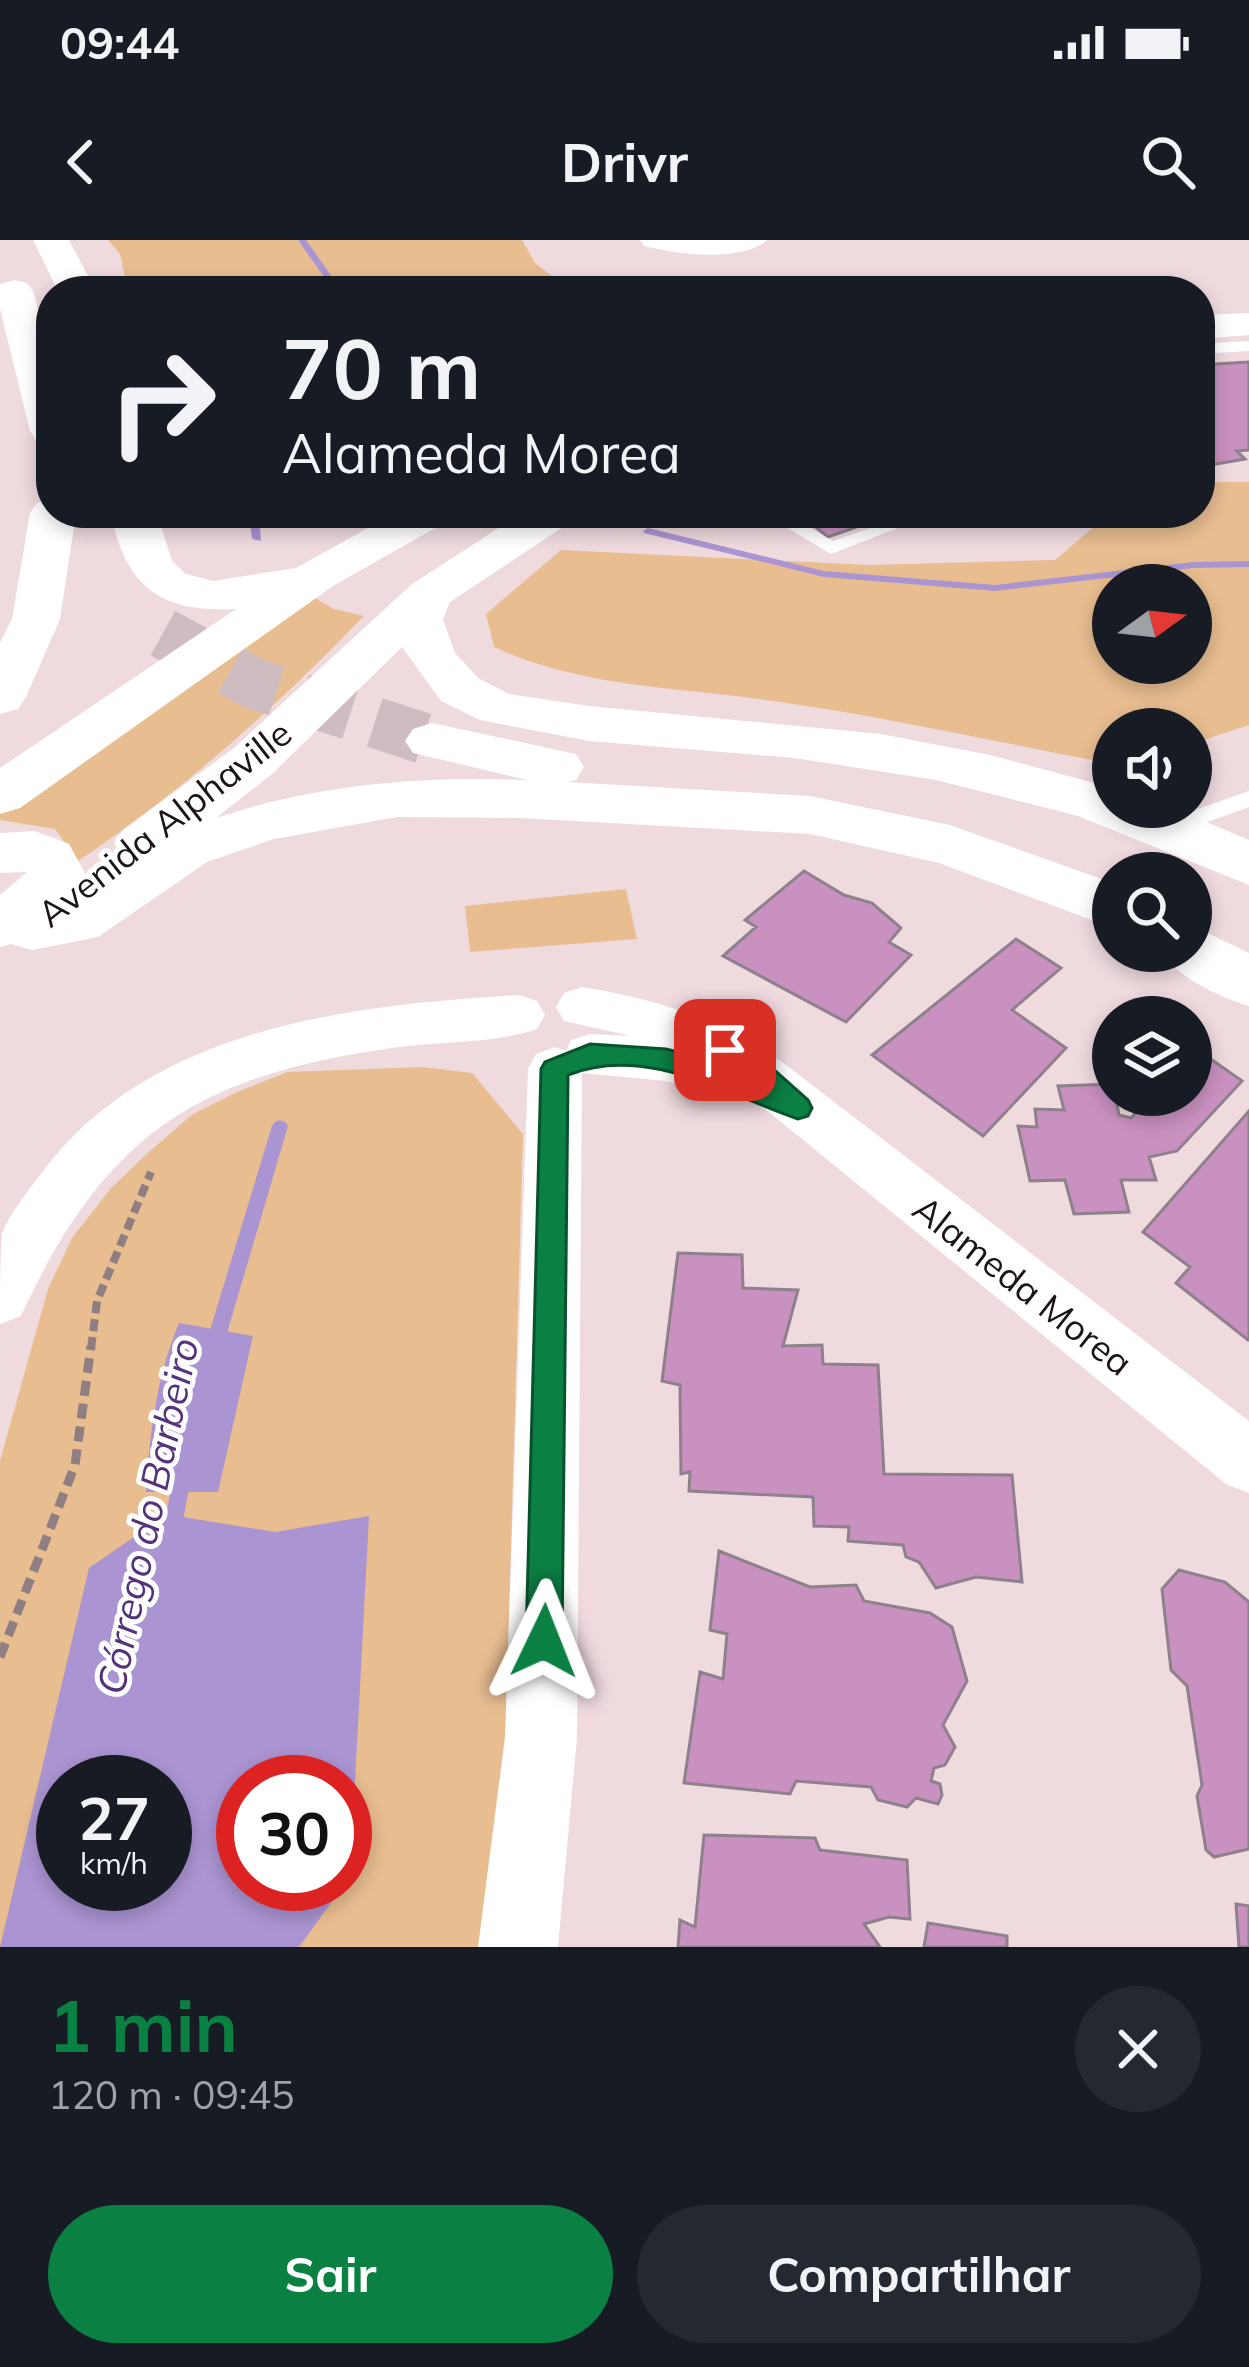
<!DOCTYPE html>
<html lang="pt">
<meta charset="utf-8">
<style>
body{margin:0;font-family:Mulish,sans-serif;background:#242831;color:#f1f3f6;height:100vh;display:flex;flex-direction:column;font-size:45px;white-space:nowrap}
*{box-sizing:border-box;margin:0}
p{font-size:39px;color:#9ea1a6}
.icon{flex:none;width:66px;height:66px;fill:none;stroke:currentColor;stroke-width:2;stroke-linecap:round;stroke-linejoin:round}
.map{position:relative;height:1707px;overflow:hidden}
.drawer{display:flex;flex-direction:column;background:#171b24;flex:1}
.drawer>*{flex:none}
.banner{position:absolute;left:36px;top:36px;width:1179px;height:252px;border-radius:48px;box-shadow:0 6px 18px #0003;background:#171b24;color:#f1f3f6;overflow:hidden}
.needle{width:78px;rotate:75deg}
.buttons{position:absolute;left:1092px;top:324px;display:grid;gap:24px}
.buttons a{display:grid;place-items:center;width:120px;height:120px;border-radius:50%;background:#171b24;box-shadow:0 6px 18px #0003;font-size:60px}
.speed{position:absolute;left:36px;top:1515px;display:flex;gap:24px;font-size:60px;font-weight:700;text-align:center}
.speed>*{display:grid;place-content:center;width:156px;height:156px;border-radius:50%;background:#171b24;box-shadow:0 6px 18px #0003;line-height:1}
.speed small{font-size:30px;font-weight:400}
.speed .limit{border:18px solid #d22;background:#fff;color:#111}
.pin{position:absolute;display:grid;place-items:center;width:102px;height:102px;color:#fff;margin:-51px;border-radius:24px;box-shadow:0 6px 18px #0006}
.me{position:absolute;width:132px;margin:-66px;rotate:2deg;stroke-linejoin:round;filter:drop-shadow(0 0 9px #0008)}
.turn{display:flex;align-items:center;gap:42px;height:252px;padding:0 48px;font-size:54px}
.turn .icon{width:156px;height:156px;stroke-width:2.5}
.turn b{display:block;font-size:84px;line-height:102px}
.round{display:grid;place-items:center;flex:none;width:126px;height:126px;border-radius:63px;background:#242831}
.head{display:flex;align-items:center;justify-content:space-between;height:204px;padding:0 48px}
h1{font-size:72px;font-weight:700;line-height:90px;color:#0b8043}
.cta{display:flex;gap:24px;margin-top:auto;padding:24px 48px}
.cta a{flex:1;height:138px;border-radius:72px;background:#0b8043;color:#fff;font-size:48px;font-weight:700;line-height:138px;text-align:center}
.cta a+a{background:#242831;color:#f1f3f6}
.status{display:flex;justify-content:space-between;align-items:center;height:84px;padding:0 60px;background:#171b24;direction:ltr}
.status svg{height:33px;fill:currentColor}
header{display:flex;justify-content:space-between;align-items:center;height:156px;padding:0 48px;background:#171b24;font-size:54px;font-weight:700}
.map>svg:first-child{display:block}
.green{fill:#e8bd90;fill-rule:evenodd}
.water{fill:#aa94d2;fill-rule:evenodd}
.lines{fill:none;stroke-linecap:round;stroke-linejoin:round}
.stream{fill:#aa94d2;fill-rule:evenodd}
.building{fill:#c991c0;stroke:#8e808c;stroke-width:3}
.secondary-tunnel{stroke:#cfbcc0;stroke-width:51;stroke-dasharray:51 26;stroke-linecap:butt}
.path-far1{stroke:#8f7f83;stroke-width:8;stroke-dasharray:12 6;stroke-linecap:butt}
.path{stroke:#8f7f83;stroke-width:9;stroke-dasharray:15 8;stroke-linecap:butt}
.lane{fill:#fff;fill-rule:evenodd}
.street{fill:#fff;fill-rule:evenodd}
.secondary{fill:#fff;fill-rule:evenodd}
.route{fill:#0b8043;stroke:#07532c;stroke-width:3}
.labels{text-anchor:middle;dominant-baseline:central;stroke-width:10;stroke-linejoin:round;paint-order:stroke}
.street-label{font-size:36px;fill:#1b1315;stroke:#fff}
.water-label{font-size:39px;font-style:italic;fill:#52337c;stroke:#fff}
</style>
<div class="status"><b>09:44</b><svg viewBox="0 0 49 12"><path d="M0 12V9h3v3zM5 12V6h3v6zM10 12V3h3v9zM15 12V0h3v12zM26 1h20v11H26zM47 4h2v5h-2z"/></svg></div>
<header><svg class="icon" aria-label="back" viewBox="0 0 24 24"><path d="M15 5l-7 7 7 7"/></svg>Drivr<svg class="icon" aria-label="search" viewBox="0 0 24 24"><circle cx="10" cy="10" r="6"/><path d="M15 15l6 6"/></svg></header>
<div class="map">
<svg width="1249" height="1707" viewBox="0 0 1249 1707">
<rect width="100%" height="100%" fill="#efdade"/>
<path class="green" d="M108,0h414l13,23 36,28h-443l-8,-37z
M1200,242h49v243l-58,19v-15h-78v35c-111,-21 -222,-46 -333,-62 -97,-15 -195,-13 -286,-55l-8,-33 75,-64 308,15 186,-5 55,-47h90zM1191,345v78h-78v-78z
M315,358l19,11 30,7c-89,92 -179,173 -286,245l-23,-32 -55,-9v-6z
M626,649l11,50 -167,13 -5,-46z
M423,827l49,6 51,61 -18,619 -14,194h-491v-486l48,-172 24,-51 39,-50 39,-37 43,-37 44,-22 51,-20zM63,1542h102v102h-102zM243,1542h102v102h-102z"/>
<path class="water" d="M179,1083l74,13 -35,156h-72c4,-59 10,-114 33,-169z
M369,1276l-19,361 -51,70h-299l89,-379 64,-44 30,-7 92,15zM63,1542h102v102h-102zM243,1542h102v102h-102z"/>
<g class="lines">
<path class="stream" d="M298,0h8l36,51h-8z
M249,273h10l2,28 -9,-2z
M648,288l176,43 171,14 198,-23 56,-1v6l-56,1 -198,23 -171,-14 -180,-44 -1,-2z
M280,880l5,2 3,4 -66,224 -3,6 -6,2 -6,-2 -3,-6 68,-224 3,-4z
M183,1223l6,3 3,6 -12,65 -2,7 -7,2 -7,-2 -2,-7 12,-65 3,-6z"/>
</g>
<path class="building" d="M1249,122v88l-12,1 8,8 -40,7 -5,-2v-99z
M798,273h63l10,9 -43,15z
M804,631l40,24 28,8 29,25 -12,14 22,13 -65,67 -123,-66 33,-29 -11,-7z
M1016,699l45,29 -49,42 54,38 -83,88 -111,-81z
M1198,810l44,31 -65,70 -28,6 7,23h-35l8,32 -55,2 -9,-34 -35,1 -12,-55 19,1 -2,-18 29,1 -6,-24 55,-2 6,31 12,3 21,-23h39v-39z
M1249,871v228l-1,1 -72,-57 14,-16 -47,-35z
M678,1013l64,2 1,33 55,2 -15,56 39,-1 1,19 55,1 6,109 128,1 10,107 -46,-5 -40,11 -17,-26 -13,-5 -3,-12 -55,-4 1,-14 -35,-1 -1,-29 -124,-6 1,-19 -9,2 -1,-89 -18,-4z
M719,1311l91,36 46,-2 8,16 66,12 22,14 15,54 -24,44 12,22 -10,18 -11,3 -3,13 9,3 2,11 -4,9 -22,-6 -9,9 -29,-7 -7,-13 -75,-6 -6,13 -106,-11 16,-111 23,7 4,-45 -17,-4z
M1179,1330l46,12 24,20v247l-35,8 -8,-7 -9,-54 5,-11 -15,-99 -16,-16 -9,-81z
M704,1595l111,3 5,12 87,10 3,59 -21,-2 -25,7 16,23h-202l2,-27 15,7z
M1236,1664l13,2v41h-10z
M928,1683l79,13v11h-83z"/>
<g class="lines">
<path class="secondary-tunnel" d="M163,393l92,51 177,57"/>
<path class="path-far1" d="M91,1109l6,-48 54,-129"/>
<path class="path" d="M0,1417l75,-192 16,-119"/>
<path class="lane" d="M1249,101v10l-49,3v-10z
M762,273h22l49,28 55,-19 -5,-9h18l7,11 -77,30z
M1249,551v16l-80,29 -12,-8 4,-6z"/>
<path class="street" d="M640,0h127c-23,23 -93,14 -123,6z
M582,747c78,12 149,36 212,84l455,350v72l-23,-9 -488,-397 -19,8 -53,-14 -84,-8 -5,664 -19,210h-80l27,-210 23,-668 8,-15 19,-7 11,4 5,-11 19,-6 41,2 -67,-15 -8,-14 8,-14z
M519,755l18,6 8,14 -8,14c-45,15 -98,12 -145,19 -196,28 -287,86 -371,268l-21,8c0,-26 0,-67 2,-91 9,-22 27,-43 41,-62 108,-144 308,-166 476,-176z"/>
<path class="secondary" d="M33,0h36l27,51h-38z
M14,40l13,3 6,8 18,65v88l-15,-4 -6,-9 -30,-122v-25z
M1249,73v22l-49,4v-24z
M51,260v13h25l-16,106 -34,78 -8,12 -18,5v-71l12,-24 18,-106 7,-10z
M111,273h46l15,48 14,13 27,7 83,-13 99,-55h56l-7,10 -111,63 -313,222 -20,6v-46l236,-159c-75,4 -111,-22 -125,-96z
M522,273h54l-7,10 -119,79 -7,17 12,34 23,25 31,16 80,12 292,28 109,21 123,33v19h58l78,33v45l-171,-69 -142,-36 -142,-22 -205,-17 -109,-21 -39,-19 -39,-54 -130,127 -56,44c101,-34 205,-42 311,-38l-114,-27 -8,-12 8,-12 19,-6 144,31 8,13 -8,13 -9,2 243,14 140,29 163,58v45l-174,-65 -129,-29 -290,-16 -123,-1 -123,22 -67,23 -109,75 -66,13 -21,-6 -11,3v-52l27,-23 -27,1v-40l35,-2 34,13 17,31 -11,18 52,-34 -13,-15 9,-14 111,-82 178,-164z
M1191,685l58,28v53c-29,-9 -72,-28 -87,-55h29z"/>
</g>
<path class="route" d="M725,799l38,21 45,40 4,8 -4,8 -10,3c-72,-25 -152,-75 -230,-44l-6,566 -6,13 -12,5 -13,-5 -5,-13 15,-572 4,-7 45,-18 76,5 60,15 -15,-14z"/>
<g class="labels">
<g class="street-label">
<text transform="translate(164 583) rotate(-38)">Avenida Alphaville</text>
<text transform="translate(1023 1045) rotate(38)">Alameda Morea</text>
</g>
<g class="water-label">
<text transform="translate(147 1276) rotate(-78)">Córrego do Barbeiro</text>
</g>
</g>
</svg>
<div class="buttons">
<a><svg class="needle" viewBox="-14 -14 28 28"><path d="M0-13l5 13h-10z" fill="#e53935"/><path d="M0 13l5-13h-10z" fill="#9ea1a6"/></svg></a>
<a><svg class="icon" aria-label="sound" viewBox="0 0 24 24"><path d="M4 9h4l5-4v14l-5-4H4zM17 9q2 3 0 6"/></svg></a>
<a><svg class="icon" aria-label="search" viewBox="0 0 24 24"><circle cx="10" cy="10" r="6"/><path d="M15 15l6 6"/></svg></a>
<a><svg class="icon" aria-label="layers" viewBox="0 0 24 24"><path d="M12 4l9 5-9 5-9-5zM3 14l9 5 9-5"/></svg></a>
</div>
<div class="speed"><div>27<small>km/h</small></div><div class="limit">30</div></div>
<div class="pin" style="left:725px;top:810px;background:#d93025"><svg class="icon" aria-label="arrive" viewBox="0 0 24 24"><path d="M6 21V4h12l-3 4 3 4H6"/></svg></div>
<svg class="me" style="left:544px;top:1401px" viewBox="-20 -20 40 40"><path d="M0-17L14 15 0 8-14 15z" fill="#0b8043" stroke="#fff" stroke-width="4"/></svg>
<div class="banner">
<div class="turn"><svg class="icon" aria-label="right" viewBox="0 0 24 24"><path d="M7 20v-9h11M14 6l5 5-5 5"/></svg><div><b>70 m</b>Alameda Morea</div></div>
</div>
</div>
<section class="drawer">
<div class="head"><div><h1>1 min</h1><p>120 m · 09:45</p></div><a class="round"><svg class="icon" aria-label="close" viewBox="0 0 24 24"><path d="M6 6l12 12M18 6L6 18"/></svg></a></div>
<div class="cta"><a>Sair</a><a>Compartilhar</a></div>
</section>
